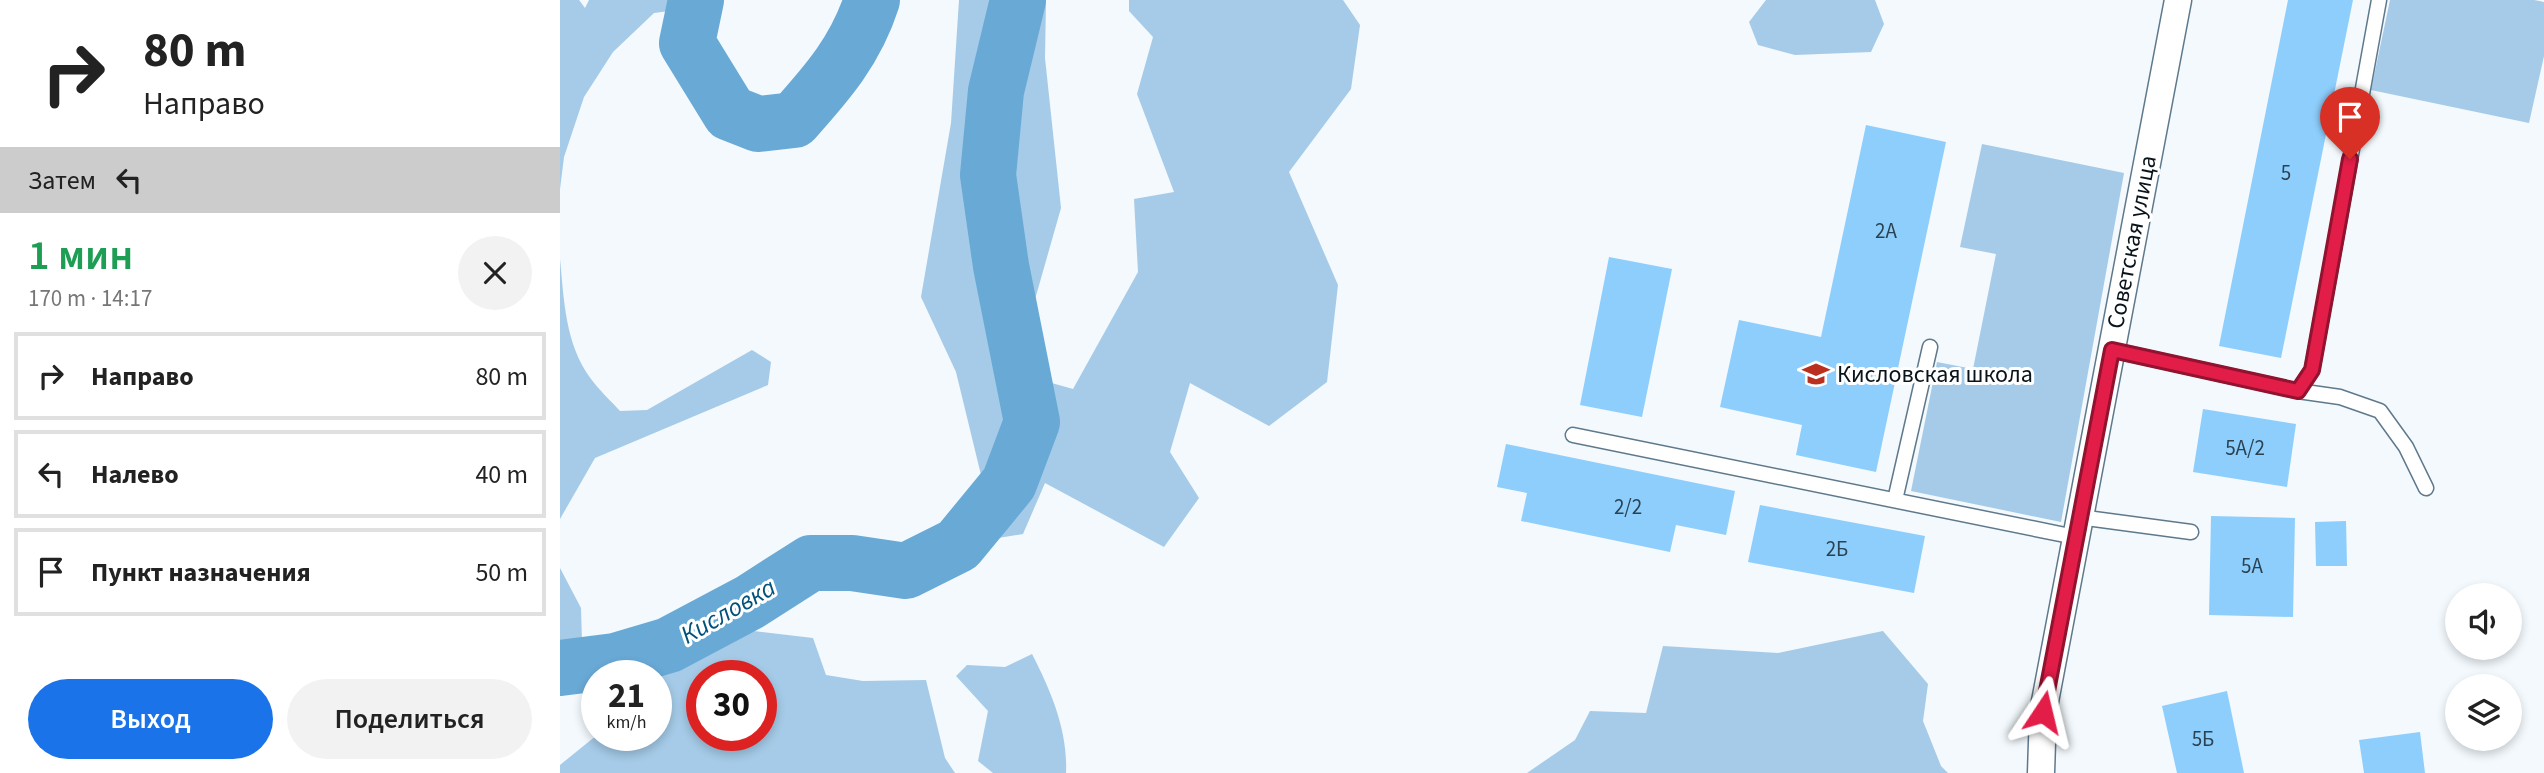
<!DOCTYPE html>
<html lang="ru">
<meta charset="utf-8">
<style>
body{margin:0;font-family:"Source Sans 3",sans-serif;background:#f2f2f2;color:#222;height:100vh;display:flex;flex-direction:column;font-size:26px;white-space:nowrap}
*{box-sizing:border-box;margin:0}
p{font-size:23px;color:#767676}
.icon{flex:none;width:38px;height:38px;fill:none;stroke:currentColor;stroke-width:2;stroke-linecap:round;stroke-linejoin:round}
.map{position:relative;flex:1;overflow:hidden}
.drawer{display:flex;flex-direction:column;background:#fff;width:560px}
.drawer>*{flex:none}
.banner{background:#fff;color:#222;overflow:hidden}
.buttons{position:absolute;left:1885px;top:583px;display:grid;gap:14px}
.buttons a{display:grid;place-items:center;width:77px;height:77px;border-radius:50%;background:#fff;box-shadow:0 4px 10px #0003;font-size:35px}
.speed{position:absolute;left:21px;top:660px;display:flex;gap:14px;font-size:35px;font-weight:700;text-align:center}
.speed>*{display:grid;place-content:center;width:91px;height:91px;border-radius:50%;background:#fff;box-shadow:0 4px 10px #0003;line-height:1}
.speed small{font-size:18px;font-weight:400}
.speed .limit{border:10px solid #d22;background:#fff;color:#111}
.pin{position:absolute;display:grid;place-items:center;width:60px;height:60px;color:#fff;margin:-72px -30px;border-radius:50% 50% 50% 0;rotate:-45deg;box-shadow:0 0 7px #0007}
.pin .icon{rotate:45deg}
.me{position:absolute;width:77px;margin:-38px;rotate:10deg;stroke-linejoin:round;filter:drop-shadow(0 0 5px #0008)}
.turn{display:flex;align-items:center;gap:24px;height:147px;padding:0 28px;font-size:32px}
.turn .icon{width:91px;height:91px;stroke-width:2.5}
.turn b{display:block;font-size:49px;line-height:60px}
.then{display:flex;align-items:center;height:66px;padding:0 28px;background:#0003;gap:14px;font-size:26px}
.round{display:grid;place-items:center;flex:none;width:74px;height:74px;border-radius:37px;background:#f2f2f2}
.summary{display:flex;align-items:center;justify-content:space-between;height:119px;padding:0 28px}
h1{font-size:42px;font-weight:600;line-height:52px;color:#1e9e55}
.cta{display:flex;gap:14px;margin-top:auto;padding:14px 28px}
.cta a{flex:1;height:80px;border-radius:42px;background:#1a73e8;color:#fff;font-size:28px;font-weight:600;line-height:80px;text-align:center}
.cta a+a{background:#f2f2f2;color:#222}
ul{padding:0;list-style:none}
li{display:flex;align-items:center;gap:21px;height:88px;margin:0 14px 10px;padding:0 14px;border:4px solid #e0e0e0;border-radius:0px}
li div{flex:1}
li b{display:block;font-size:26px}
li em{font-style:normal}
main{display:flex;flex:1;min-height:0}
.map>svg:first-child{display:block}
.green{fill:#a5cbe8;fill-rule:evenodd}
.lines{fill:none;stroke-linecap:round;stroke-linejoin:round}
.river{stroke:#69a9d5;stroke-width:56}
.building{fill:#8ecefc}
.service-casing{stroke:#5f798c;stroke-width:17}
.minor-casing{stroke:#5f798c;stroke-width:29}
.service{stroke:#fff;stroke-width:14}
.minor{stroke:#fff;stroke-width:26}
.route-casing{stroke:#92132f;stroke-width:18}
.route{stroke:#e11d48;stroke-width:12}
.labels{text-anchor:middle;dominant-baseline:central;stroke-width:6;stroke-linejoin:round;paint-order:stroke}
.number-label{font-size:21px;fill:#2a4252}
.street-label{font-size:24px;fill:#09131a;stroke:#fff}
.poi-label{font-size:24px;fill:#09131a;stroke:#fff;text-anchor:start}
.water-label{font-size:26px;font-style:italic;fill:#00527d;stroke:#fff}
</style>
<main>
<section class="drawer">
<div class="banner">
<div class="turn"><svg class="icon" aria-label="right" viewBox="0 0 24 24"><path d="M7 20v-9h11M14 6l5 5-5 5"/></svg><div><b>80 m</b>Направо</div></div>
<div class="then">Затем<svg class="icon" aria-label="left" viewBox="0 0 24 24"><path d="M17 20v-9H6M10 6l-5 5 5 5"/></svg></div>
</div>
<div class="summary"><div><h1>1 мин</h1><p>170 m · 14:17</p></div><a class="round"><svg class="icon" aria-label="close" viewBox="0 0 24 24"><path d="M6 6l12 12M18 6L6 18"/></svg></a></div>
<ul>
<li><svg class="icon" aria-label="right" viewBox="0 0 24 24"><path d="M7 20v-9h11M14 6l5 5-5 5"/></svg><div><b>Направо</b></div><em>80 m</em></li>
<li><svg class="icon" aria-label="left" viewBox="0 0 24 24"><path d="M17 20v-9H6M10 6l-5 5 5 5"/></svg><div><b>Налево</b></div><em>40 m</em></li>
<li><svg class="icon" aria-label="arrive" viewBox="0 0 24 24"><path d="M6 21V4h12l-3 4 3 4H6"/></svg><div><b>Пункт назначения</b></div><em>50 m</em></li>
</ul>
<div class="cta"><a>Выход</a><a>Поделиться</a></div>
</section>
<div class="map">
<svg width="1984" height="773" viewBox="0 0 1984 773">
<rect width="100%" height="100%" fill="#f3f9fd"/>
<path class="green" d="M0,0h19l6,8 4,-8h96v9l-31,4 -41,39 -29,45 -20,60 -4,32z
M399,0h87l-1,58 16,150 -33,116 6,54 39,11 65,-117 -4,-73 40,-7 -37,-98 16,-57 -24,-26v-11h214l17,25 -9,64 -62,83 49,113 -11,97 -58,44 -79,-43 -20,69 29,46 -35,49 -119,-64 -22,51 -31,5 -2,-27 -34,-140 -35,-75 30,-174z
M1206,0h109l9,24 -13,28 -76,3 -37,-10 -9,-23z
M1830,0h144l10,2v54l-15,67 -158,-33z
M1422,144l142,29 -63,349 -150,-31 26,-129 36,7 23,-115 -36,-7z
M0,259c4,41 5,85 31,120 8,11 20,22 29,32l27,-1 105,-60 19,12 -3,23 -173,73 -35,61z
M0,568l21,40 1,34 -22,5z
M177,629l76,9 13,37 37,6 63,-1 19,78 10,15h-395v-8l37,-30h59v-59l-8,-1 44,-20zM142,676h59v59h-59z
M1323,631l45,53 -5,37 18,45 7,7h-421l48,-33 15,-29 56,2 17,-67 115,7z
M472,654c19,37 36,77 34,119h-73l-15,-12 10,-50 -32,-35 11,-11 38,2z"/>
<g class="lines">
<path class="river" d="M136,0l-9,43 43,70 28,11 36,-4c34,-38 62,-70 78,-120
M0,668l55,-7 54,-16 81,-43 61,-39h41l54,8 52,-26 51,-62 23,-61 -31,-156 -13,-91 8,-84 22,-91"/>
</g>
<path class="building" d="M1728,0h65l-72,358 -62,-12z
M1306,125l80,17 -70,330 -80,-17 6,-30 -82,-18 19,-87 82,17z
M1049,257l63,12 -30,148 -62,-12z
M1643,409l93,15 -9,63 -94,-15z
M946,444l229,47 -9,44 -50,-10 -6,27 -149,-31 6,-28 -30,-6z
M1200,505l165,31 -11,57 -166,-31z
M1651,516l84,2 -2,99 -84,-2z
M1786,521l1,45h-31l-1,-44z
M1667,691l17,82h-67l-15,-67z
M1860,732l5,41h-61l-5,-33z"/>
<g class="lines">
<defs>
<path id="service" d="M1552,350l186,41 42,6 40,14 26,36 20,41
M1738,391l14,-21 67,-370
M1013,435l502,102
M1335,500l35,-153
M1519,517l112,15"/>
<path id="minor" d="M1481,773l2,-61 135,-712"/>
</defs>
<use href="#service" class="service-casing"/>
<use href="#minor" class="minor-casing"/>
<use href="#service" class="service"/>
<use href="#minor" class="minor"/>
</g>
<g class="lines">
<defs>
<path id="route" d="M1483,712l69,-362 186,41 14,-21 38,-211"/>
</defs>
<use href="#route" class="route-casing"/>
<use href="#route" class="route"/>
</g>
<defs>
<symbol id="school-bare" viewBox="-9 -9 18 18"><path d="M0-5L7-2L0 1L-7-2ZM-4 1L0 2.5L4 1V4Q0 6-4 4Z" fill="#bb2f1e" stroke="#fff" stroke-width="2.5" paint-order="stroke"/></symbol>
</defs>
<g fill-rule="evenodd">
<use href="#school-bare" x="1237" y="355" width="38" height="38"/>
</g>
<g class="labels">
<g class="number-label">
<text x="1726" y="173">5</text>
<text x="1326" y="231">2А</text>
<text x="1685" y="448">5А/2</text>
<text x="1068" y="507">2/2</text>
<text x="1277" y="549">2Б</text>
<text x="1692" y="566">5А</text>
<text x="1643" y="739">5Б</text>
</g>
<g class="street-label">
<text transform="translate(1572 242) rotate(-79)">Советская улица</text>
</g>
<g class="poi-label">
<text x="1277" y="374">Кисловская школа</text>
</g>
<g class="water-label">
<text transform="translate(168 611) rotate(-30)">Кисловка</text>
</g>
</g>
</svg>
<div class="buttons">
<a><svg class="icon" aria-label="sound" viewBox="0 0 24 24"><path d="M4 9h4l5-4v14l-5-4H4zM17 9q2 3 0 6"/></svg></a>
<a><svg class="icon" aria-label="layers" viewBox="0 0 24 24"><path d="M12 4l9 5-9 5-9-5zM3 14l9 5 9-5"/></svg></a>
</div>
<div class="speed"><div>21<small>km/h</small></div><div class="limit">30</div></div>
<div class="pin" style="left:1790px;top:159px;background:#d93025"><svg class="icon" aria-label="arrive" viewBox="0 0 24 24"><path d="M6 21V4h12l-3 4 3 4H6"/></svg></div>
<svg class="me" style="left:1483px;top:712px" viewBox="-20 -20 40 40"><path d="M0-17L14 15 0 8-14 15z" fill="#e11d48" stroke="#fff" stroke-width="4"/></svg>
</div>
</main>
